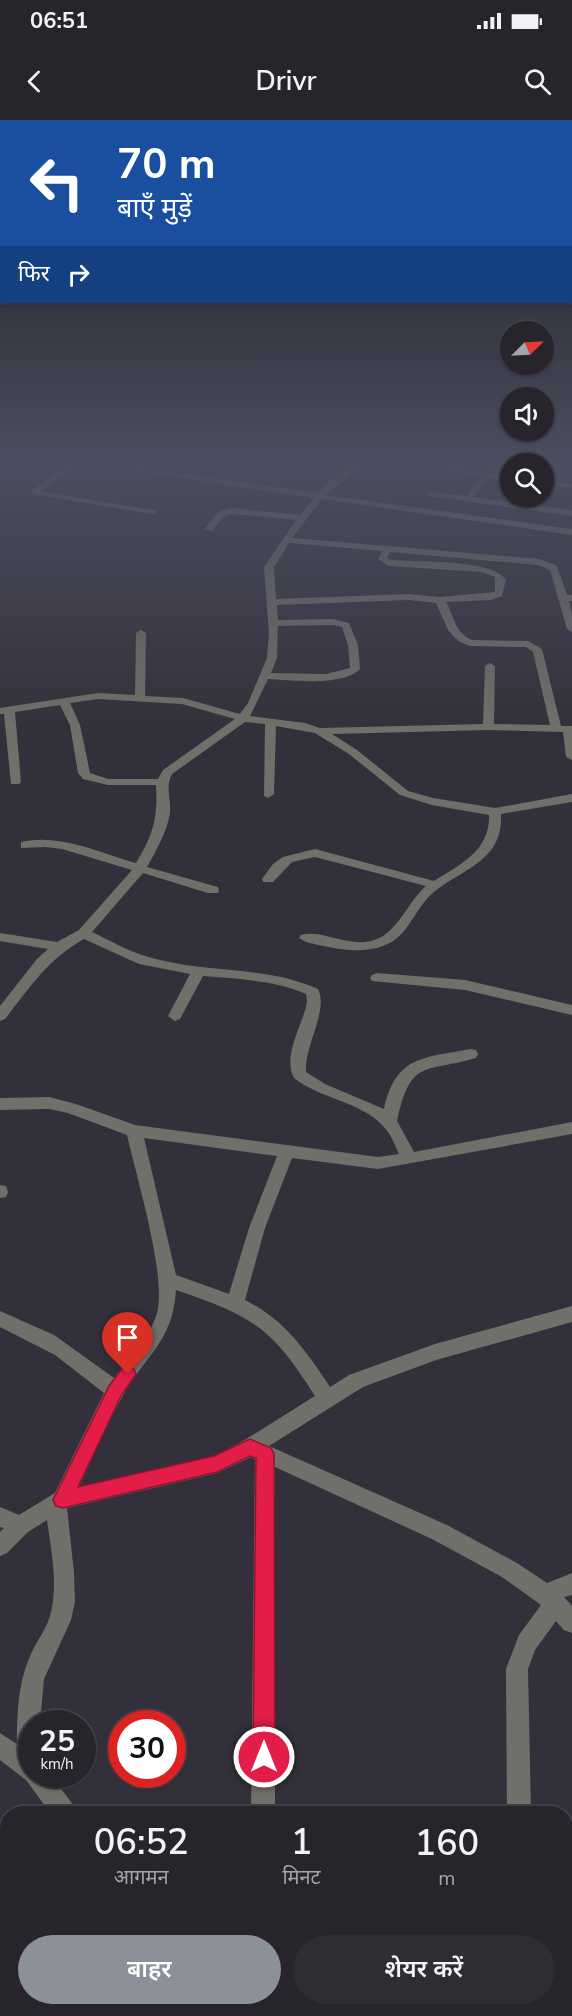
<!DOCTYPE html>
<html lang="hi">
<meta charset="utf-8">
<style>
body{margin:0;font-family:"Nunito Sans","Noto Sans Devanagari",sans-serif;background:#2f2c34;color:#f1f3f6;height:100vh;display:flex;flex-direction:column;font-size:22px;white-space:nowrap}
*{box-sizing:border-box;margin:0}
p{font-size:20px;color:#a4a4a9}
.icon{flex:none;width:33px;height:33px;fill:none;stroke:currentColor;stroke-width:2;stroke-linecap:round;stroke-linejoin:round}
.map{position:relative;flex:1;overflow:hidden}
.sheet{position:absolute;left:0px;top:1686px;width:573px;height:210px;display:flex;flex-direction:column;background:#27242c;border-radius:24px 24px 0 0;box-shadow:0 2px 4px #0004,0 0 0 2px #434148}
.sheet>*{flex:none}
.banner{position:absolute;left:0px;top:0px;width:573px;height:183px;box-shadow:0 2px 4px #0004,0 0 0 2px #434148;background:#1a4fa0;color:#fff;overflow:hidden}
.needle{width:39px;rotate:66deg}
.tools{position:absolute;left:500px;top:201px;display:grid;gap:12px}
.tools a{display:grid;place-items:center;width:54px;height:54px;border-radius:50%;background:#27242c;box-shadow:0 2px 4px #0004,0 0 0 2px #434148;font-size:30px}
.speed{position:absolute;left:18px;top:1590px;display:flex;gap:12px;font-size:30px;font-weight:700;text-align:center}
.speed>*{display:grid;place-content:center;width:78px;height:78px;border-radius:50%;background:#27242c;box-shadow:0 2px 4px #0004,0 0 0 2px #434148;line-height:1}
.speed small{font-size:15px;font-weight:400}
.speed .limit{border:9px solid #d22;background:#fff;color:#111}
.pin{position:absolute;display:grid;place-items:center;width:51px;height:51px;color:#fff;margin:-62px -26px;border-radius:50% 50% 50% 0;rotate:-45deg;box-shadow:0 0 6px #0007}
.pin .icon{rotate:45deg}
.me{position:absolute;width:66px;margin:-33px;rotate:0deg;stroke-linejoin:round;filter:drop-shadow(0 0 4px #0008)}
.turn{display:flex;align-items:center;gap:21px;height:126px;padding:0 18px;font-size:27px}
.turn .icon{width:78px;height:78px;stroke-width:2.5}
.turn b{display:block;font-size:42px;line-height:51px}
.then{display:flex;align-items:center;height:57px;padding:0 18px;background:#0003;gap:12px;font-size:22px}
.eta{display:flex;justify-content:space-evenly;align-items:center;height:102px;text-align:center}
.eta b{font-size:36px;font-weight:600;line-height:42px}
.action{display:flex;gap:12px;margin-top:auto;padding:12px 18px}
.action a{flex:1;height:69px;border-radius:36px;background:#8c9099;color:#fff;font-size:24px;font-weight:600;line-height:69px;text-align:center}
.action a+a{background:#2f2c34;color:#f1f3f6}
.status{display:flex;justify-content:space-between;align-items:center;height:42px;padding:0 30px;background:#27242c;direction:ltr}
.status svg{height:16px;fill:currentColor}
header{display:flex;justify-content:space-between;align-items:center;height:78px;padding:0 18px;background:#27242c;font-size:27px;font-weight:600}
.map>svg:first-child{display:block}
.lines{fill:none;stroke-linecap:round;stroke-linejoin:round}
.minor{fill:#716f69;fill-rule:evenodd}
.route{fill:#e11d48;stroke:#92132f;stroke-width:1.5}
</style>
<div class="status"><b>06:51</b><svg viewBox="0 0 49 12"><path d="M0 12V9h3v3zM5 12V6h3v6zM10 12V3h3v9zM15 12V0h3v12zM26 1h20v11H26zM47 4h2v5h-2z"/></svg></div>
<header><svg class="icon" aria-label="back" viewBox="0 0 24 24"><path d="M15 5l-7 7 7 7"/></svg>Drivr<svg class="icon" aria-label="search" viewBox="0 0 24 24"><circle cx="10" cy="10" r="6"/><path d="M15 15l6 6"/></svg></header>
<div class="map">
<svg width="572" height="1896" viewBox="0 0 572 1896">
<rect width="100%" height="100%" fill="#34303b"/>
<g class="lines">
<path class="minor" d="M68,345h9l-35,26 115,20 -4,3 -121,-20v-4z
M96,345h21l201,28c12,-12 26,-28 45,-28l-37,30 246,34v6l-250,-36 -30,39 248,21 17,7 10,29h5v6h-3l3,12v19l-5,-3 -17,-59 -12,-5 -148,-13 -3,6 4,2c25,2 102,-1 115,20l-4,16 -11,4 -45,2c9,15 8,30 26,38l56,1 14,8 19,77h11v34l-6,-3 -3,-25 -75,-2 -156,4 25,16 51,41 25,7 62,10 77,-14v8l-71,12c3,52 -48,56 -75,86 -14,16 -20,38 -43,46 -25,9 -52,2 -77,-4l-7,-4 2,-3c25,-7 57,21 86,-2 16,-13 23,-33 39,-47l-111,-29 -23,5 -19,20h-10l-1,-3 11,-15 10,-7 32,-8 119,32c27,-17 56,-30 55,-66l-57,-10 -32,-10 -51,-41 -34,-21 -39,-7 -2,68 -6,4 -4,-2 1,-72 -20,-2 -73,52c-7,13 -1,24 -2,38 -2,18 -14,39 -23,55l71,20 1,3 -1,3h-10l-65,-20 -51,59c21,10 41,22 64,27 53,14 110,7 162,30 11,21 -14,57 -12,83l19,12 59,25c12,-54 40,-51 87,-60l5,1 2,4 -2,4c-52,15 -65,0 -79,63l17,31 158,-30v12l-194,35 -86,-11 -27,70 -20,72c40,20 61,51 85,87l19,-12 86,-31 137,-38v16l-136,38 -73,27 -94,59 178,79 70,38 30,20 25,-10v22l-8,2 8,9v27l-8,-3 -8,-9 -21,29 -7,19 3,145h-24l-1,-145 13,-34 22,-30 -39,-28 -70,-38 -157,-72v347h-24l4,-355 -4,-2 -34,16 -150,35 7,65 1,28 -4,19 -27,59 -4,45h-8v50h18l24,32 4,8h-27l-25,-34 -26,-20v-27l17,11c0,-32 1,-61 14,-90 6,-14 17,-27 20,-42 7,-30 0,-62 -4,-92l-19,12 -21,21 -7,3v-24l4,-4 -4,-1v-20l19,8 36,-22 49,-100 -49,-38 -55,-28v-16l54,24 60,43c15,-20 36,-41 43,-65 10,-36 -21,-138 -30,-178l-59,-22 -19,-4 -49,1v-12l49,-1 27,7 59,21 243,32 21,-3c-4,-9 -8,-20 -16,-28 -23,-25 -63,-27 -89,-48 -12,-23 9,-53 13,-76l-1,-8c-32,-14 -68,-15 -103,-18l-23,43 -5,2 -7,-5 22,-42 -51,-10 -55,-25c-36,20 -54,48 -79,80l-5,2v-15l37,-47 11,-10 -48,-8v-8l57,9 22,-12 53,-60 -70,-21 -17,-2 -24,1v-6c38,-9 79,11 115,21 17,-28 22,-45 20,-78h-48l-25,-6 -5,-6 -8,-48 -10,-20 -45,7 6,70 -2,2h-8l-7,-70h-4v-6l98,-15 37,2 1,-62 5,-3 5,3 -1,63 38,2 57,16 8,-11 19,-45 2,-24 -5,-67 32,-47 -64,-6 -8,2 -12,15 -7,-2 13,-17 14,-4 68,7 14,-17zM289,423l93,8 -4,8 11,7 93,6 13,5v15l-56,5 -30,-3 -133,5 -2,-32zM409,480l27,3 12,27 10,11 12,5 56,1 7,5 17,73 -56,-1 1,-58 -5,-3 -5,3 -2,58 -163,4 -15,-5 -55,-7 18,-37c24,1 74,8 92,-10l-2,-24 -9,-22 -16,-4 -55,1 -1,-15zM333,505l9,2 6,18 2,23 -24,6 -55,-1 6,-15 1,-32zM98,579l84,5 53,15 -72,51 -5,9h-50l-18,-6 -10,-48 -10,-22zM144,1018l133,18 -28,72 -20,66 -53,-19zM176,1170c76,26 96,37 139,106l-72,45 -29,15 -135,31c14,-30 26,-60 42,-88 22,-42 52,-56 55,-109z
M415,345h21l47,7 4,-7h8l-5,8 20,3v4l-23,-3 -13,20 98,13v6l-143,-20v-4h3l35,4 13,-20z
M543,360l29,4v4l-29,-4z
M377,853l88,7 107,25v10l-107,-25 -93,-9 -2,-3 2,-3z
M0,1065l6,1 2,6 -2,5 -6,1z
M16,1888h46l-3,8h-46z
M518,1888h26l1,8h-26z"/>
</g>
<linearGradient id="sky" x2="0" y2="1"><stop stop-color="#1d1a20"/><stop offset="0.56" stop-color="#4a4e60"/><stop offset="1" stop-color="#4a4e60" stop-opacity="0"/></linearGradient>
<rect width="572" height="611" fill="url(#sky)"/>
<path class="route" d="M128,1247l6,2 2,5 -15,22 -43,91 136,-31 36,-17 21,9 3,6 1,303 -4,8 -7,3 -7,-3 -4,-8 3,-299 -6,-2 -33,16 -154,36 -7,-2 -3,-6 56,-114 13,-17z"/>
</svg>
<div class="tools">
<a><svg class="needle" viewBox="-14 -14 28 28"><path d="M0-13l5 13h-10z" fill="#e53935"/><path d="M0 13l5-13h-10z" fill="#a4a4a9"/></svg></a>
<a><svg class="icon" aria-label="sound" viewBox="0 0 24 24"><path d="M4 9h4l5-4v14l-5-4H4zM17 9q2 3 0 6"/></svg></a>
<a><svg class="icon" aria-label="search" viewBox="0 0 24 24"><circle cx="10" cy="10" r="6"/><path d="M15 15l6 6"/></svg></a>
</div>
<div class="speed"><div>25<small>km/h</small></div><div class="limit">30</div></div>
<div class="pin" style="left:128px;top:1254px;background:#d93025"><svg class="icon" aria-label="arrive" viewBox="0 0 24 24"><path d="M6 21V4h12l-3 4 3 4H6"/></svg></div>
<svg class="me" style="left:264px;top:1637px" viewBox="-20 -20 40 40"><circle r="17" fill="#e11d48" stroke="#fff" stroke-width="3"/><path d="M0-11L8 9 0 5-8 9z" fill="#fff"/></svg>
<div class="banner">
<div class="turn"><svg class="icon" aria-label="left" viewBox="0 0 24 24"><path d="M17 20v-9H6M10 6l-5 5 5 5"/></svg><div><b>70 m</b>बाएँ मुड़ें</div></div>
<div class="then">फिर<svg class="icon" aria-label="right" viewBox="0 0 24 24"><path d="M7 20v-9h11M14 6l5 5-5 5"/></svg></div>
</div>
<section class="sheet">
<div class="eta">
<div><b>06:52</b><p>आगमन</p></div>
<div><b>1</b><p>मिनट</p></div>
<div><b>160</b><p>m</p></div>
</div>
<div class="action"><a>बाहर</a><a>शेयर करें</a></div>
</section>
</div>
